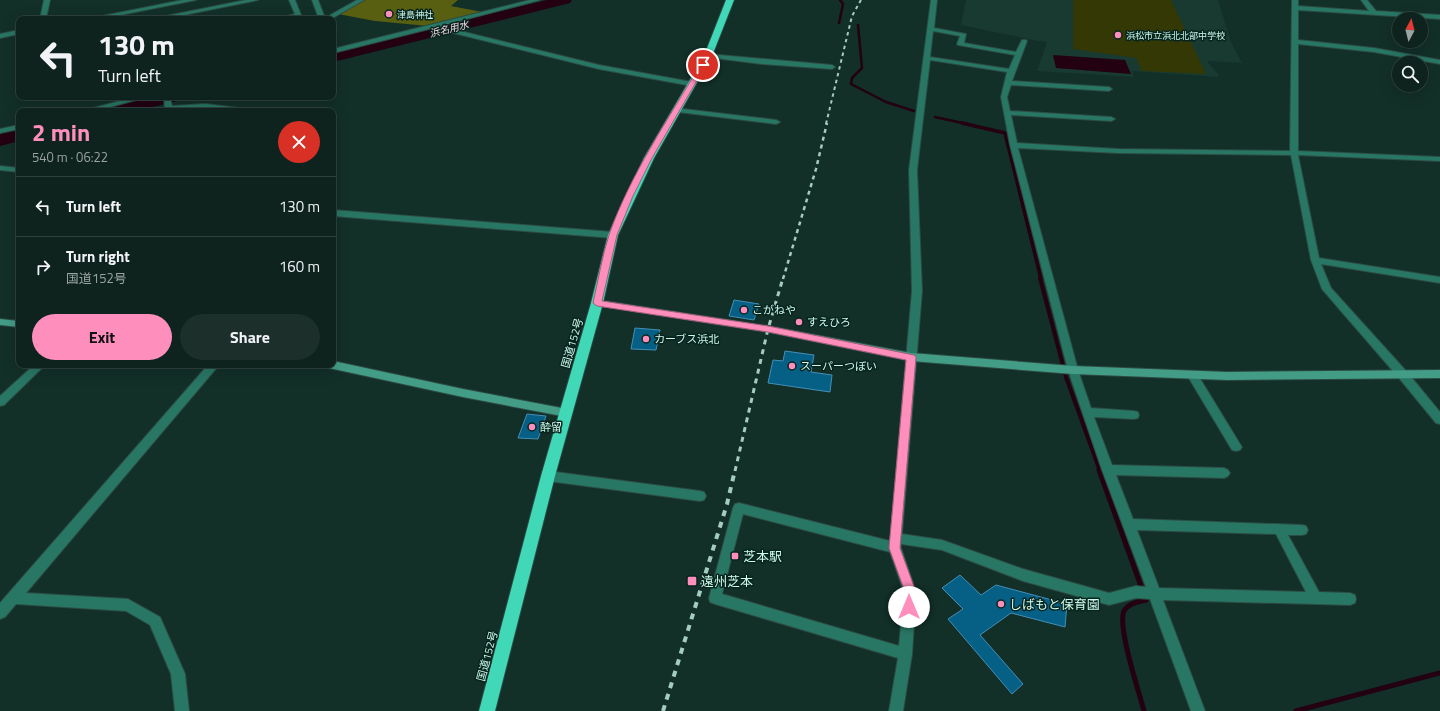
<!DOCTYPE html>
<meta charset="utf-8">
<style>
body{margin:0;font-family:"Titillium Web","Noto Sans JP",sans-serif;background:#1c2f2b;color:#f1f3f6;height:100vh;display:flex;flex-direction:column;font-size:15px;white-space:nowrap}
*{box-sizing:border-box;margin:0}
p{font-size:13px;color:#9ba4a4}
.icon{flex:none;width:22px;height:22px;fill:none;stroke:currentColor;stroke-width:2;stroke-linecap:round;stroke-linejoin:round}
.map{position:relative;flex:1;overflow:hidden}
.side{position:absolute;left:16px;top:108px;width:320px;height:260px;display:flex;flex-direction:column;background:#0e231e;border-radius:8px;box-shadow:0 4px 16px #0002,0 0 0 1px #2e403c}
.side>*{flex:none}
.top-card{position:absolute;left:16px;top:16px;width:320px;height:84px;border-radius:8px;box-shadow:0 4px 16px #0002,0 0 0 1px #2e403c;background:#0e231e;color:#f1f3f6;overflow:hidden}
.needle{width:26px;rotate:7deg}
.fabs{position:absolute;left:1392px;top:12px;display:grid;gap:8px}
.fabs a{display:grid;place-items:center;width:36px;height:36px;border-radius:50%;background:#0e231e;box-shadow:0 4px 16px #0002,0 0 0 1px #2e403c;font-size:20px}
.pin{position:absolute;display:grid;place-items:center;width:34px;height:34px;color:#fff;margin:-17px;border:2px solid #fff;border-radius:50%;box-shadow:0 1px 4px #0007}
.me{position:absolute;width:44px;margin:-22px;rotate:0deg;stroke-linejoin:round;filter:drop-shadow(0 0 3px #0008)}
.turn{display:flex;align-items:center;gap:14px;height:84px;padding:0 16px;font-size:18px}
.turn .icon{width:52px;height:52px;stroke-width:2.5}
.turn b{display:block;font-size:28px;line-height:34px}
.round{display:grid;place-items:center;flex:none;width:42px;height:42px;border-radius:21px;background:#1c2f2b}
.headline{display:flex;align-items:center;justify-content:space-between;height:68px;padding:0 16px}
h1{font-size:24px;font-weight:700;line-height:30px;color:#fe8ebc}
.button{display:flex;gap:8px;margin-top:auto;padding:8px 16px}
.button a{flex:1;height:46px;border-radius:24px;background:#fe8ebc;color:#111;font-size:16px;font-weight:700;line-height:46px;text-align:center}
.button a+a{background:#1c2f2b;color:#f1f3f6}
ul{padding:0;list-style:none}
li{display:flex;align-items:center;gap:12px;height:60px;padding:0 16px;border-top:1px solid #2e403c}
li div{flex:1}
li b{display:block;font-size:15px}
li em{font-style:normal}
.map>svg:first-child{display:block}
.built{fill:#183a31}
.green{fill:#333805}
.forest{fill:#585f10}
.water{fill:#230111}
.lines{fill:none;stroke-linecap:round;stroke-linejoin:round}
.stream-far3{stroke:#230111;stroke-width:2.5}
.stream-far2{stroke:#230111;stroke-width:3.5}
.stream-far1{stroke:#230111;stroke-width:4}
.stream{stroke:#230111;stroke-width:5}
.river{fill:#230111;fill-rule:evenodd}
.building{fill:#066086;stroke:#448eb6}
.street-casing{stroke:#2c4b43;stroke-width:2}
.secondary-casing{stroke:#2c4b43;stroke-width:2}
.highway-casing{stroke:#2c4b43;stroke-width:2}
.street{fill:#287664;fill-rule:evenodd}
.secondary{fill:#439c86;fill-rule:evenodd}
.highway{fill:#40d8b7;fill-rule:evenodd}
.rail-far3{stroke:#a4ccc0;stroke-width:2;stroke-dasharray:3.5 3.5;stroke-linecap:butt}
.rail-far2{stroke:#a4ccc0;stroke-width:2.5;stroke-dasharray:4 4;stroke-linecap:butt}
.rail-far1{stroke:#a4ccc0;stroke-width:3;stroke-dasharray:5 5;stroke-linecap:butt}
.rail{stroke:#a4ccc0;stroke-width:4;stroke-dasharray:6 6;stroke-linecap:butt}
.route{fill:#fe8ebc;stroke:#a55c7a}
.poi-dot{fill:#fe8ebc;stroke:#07251e;stroke-width:1.5}
.labels{text-anchor:middle;dominant-baseline:central;stroke-width:3;stroke-linejoin:round;paint-order:stroke}
.far-poi-label{font-size:9px;fill:#cefaec;stroke:#07251e;text-anchor:start}
.far-water-label{font-size:10px;font-style:italic;fill:#f1d1dc;stroke:#07251e}
.poi-label{font-size:11px;fill:#cefaec;stroke:#07251e;text-anchor:start}
.street-label{font-size:11px;fill:#cefaec;stroke:#07251e}
.near-poi-label{font-size:13px;fill:#cefaec;stroke:#07251e;text-anchor:start}
</style>
<div class="map">
<svg width="1440" height="711" viewBox="0 0 1440 711">
<rect width="100%" height="100%" fill="#122f28"/>
<path class="built" d="M966,0h252l13,42 11,21 -35,-2 12,14 -1,2 -86,-6 2,6 -97,-6 10,-29 -15,-2 -71,-15z"/>
<path class="green" d="M1073,0h98l35,74 -64,-3 -6,-13 -63,-9z"/>
<path class="forest" d="M362,0h96l-7,6 31,6 -54,14 -53,-5 -37,-7z"/>
<path class="water" d="M1053,55l72,5 6,14 -75,-6z"/>
<g class="lines">
<path class="stream-far3" d="M839,23l4,-19 -3,-4
M858,25l4,43 -10,10 -1,6 35,18 28,9
M935,117l32,7"/>
<path class="stream-far2" d="M962,123l43,10 36,146"/>
<path class="stream-far1" d="M1040,278l26,99 34,94"/>
<path class="stream" d="M1099,470l47,130c-7,2 -18,3 -22,11 -7,15 15,81 20,100
M1296,711l144,-38"/>
<path class="river" d="M547,0h25l-2,3 -237,59v-10z
M150,97h30l-3,4 -41,10h-30l3,-4z
M19,129v12l-19,5v-12z"/>
</g>
<path class="building" d="M734,300l25,4 -5,16 -25,-4z
M635,328l25,2 -4,20 -25,-1z
M785,351l29,4 -3,17 21,3 -2,17 -62,-9 5,-23 10,1z
M527,414l19,2 -8,23 -20,-1z
M960,575l21,20 15,-10 71,19 -2,23 -54,-14 -31,22 43,49 -11,10 -64,-75 15,-10 -21,-21z"/>
<g class="lines">
<defs>
<path id="street" d="M44,0h6l-4,19h-6z
M183,0h13l-96,19h-13z
M246,0h12l-94,19h-13z
M289,0h6l6,15 -13,4h-12l19,-5z
M312,0h6l7,18 32,-18h7l-33,19h-12z
M530,0h10l-100,26 159,39 93,17 3,2 -3,2 -93,-17 -166,-41 -100,25v-4z
M931,0h6l-3,28 32,6 -2,9 52,9 6,-12h4l1,1 -15,40 97,6 3,2 -3,2 -98,-6 -4,12 3,14 101,6 4,2 -4,2 -100,-6 6,28 101,6 172,2 2,-151h6v6l71,5 -8,-11h6l9,11 64,4v4l-142,-9v30l76,8 66,12v4l-66,-12 -76,-8v107l142,6v4l-142,-6 21,103 121,19v6l-119,-19 10,24 76,84 33,40v12l-4,-1 -37,-45 -77,-89 -11,-29 -20,-105 -173,-2 -100,-5 60,222 13,38 43,3 4,1 1,3 -1,3 -4,1 -40,-2 18,48 112,3 4,2 2,3 -2,3 -4,2 -108,-3 17,44 169,6 4,1 2,4 -2,4 -4,1h-14l31,57 31,1 5,2 1,4 -1,4 -5,2 -187,-5 42,111h-14l-41,-112 -14,-1 -27,7 -86,-24 -81,-31 -41,-6v4l15,44 -4,62 -9,57h-14l9,-53 -183,-54 -5,-2 -1,-4 24,-90 2,-4 4,-1 151,38 22,-250 -3,-121zM933,31l27,5 -3,8 1,1 57,10 -6,14 -79,-12zM930,60l77,12 -6,25 9,48 58,225 34,100 44,117 -10,-1 -27,7 -86,-24 -81,-29 -40,-6 20,-243 -5,-121zM743,514l147,38 14,40 -5,54 -177,-52zM1137,530l139,4 30,58 -147,-4z
M19,30v4l-19,4v-4z
M708,54l124,11 3,2 -3,2 -70,-5 -56,-7v-2z
M135,97h12l-52,14h-13z
M164,97h6l2,9 33,-2 43,5 4,2h-22l-25,-3 -40,3z
M675,108l101,12 4,2 -4,2 -98,-12 -4,-2z
M19,125v4l-19,4v-4z
M0,166l19,2v4l-19,-2z
M333,210l280,22 4,3 -4,3 -280,-22z
M34,365h11l-41,40 -4,1v-10z
M208,365h11l-193,228 102,6 32,18 25,57 4,37h-14l-4,-37 -21,-49 -24,-14 -110,-7 -11,13 -5,2v-16z
M1192,371l4,1 44,72 2,3 -2,3 -4,1 -4,-1 -45,-75 1,-3z
M548,471l152,20 4,1 2,4 -2,4 -4,1 -152,-20 -4,-2 -2,-3 2,-3z"/>
<path id="secondary" d="M597,300l171,26 143,27 162,13 154,6 213,-2v8l-213,2 -154,-6 -162,-13 -143,-29 -174,-27 -2,-2 2,-2z
M0,319l19,2v6l-19,-2z
M333,361l130,28 104,20 4,1 1,3 -1,3 -4,1 -104,-20 -134,-29 -1,-3h5z"/>
<path id="highway" d="M726,0h8l-22,56 -58,102 -36,77 -15,68 -48,173 -60,235h-16l62,-235 50,-173 17,-68 36,-77 60,-102z"/>
</defs>
<use href="#street" class="street-casing"/>
<use href="#secondary" class="secondary-casing"/>
<use href="#highway" class="highway-casing"/>
<use href="#street" class="street"/>
<use href="#secondary" class="secondary"/>
<use href="#highway" class="highway"/>
<path class="rail-far3" d="M826,124l26,-108 9,-16"/>
<path class="rail-far2" d="M783,279l33,-110 11,-46"/>
<path class="rail-far1" d="M735,471l33,-142 15,-51"/>
<path class="rail" d="M663,711l64,-207 8,-34"/>
</g>
<path class="route" d="M703,63l3,2 -54,93 -19,38 -16,39 -15,66 166,25 146,29 2,2 -16,191 16,44 -3,19 -4,2 -4,-2 -2,-4 2,-15 -16,-44 17,-188 -138,-28 -171,-26 -4,-3c5,-22 9,-46 16,-68 21,-60 59,-115 91,-170z"/>
<g class="poi-dot">
<circle cx="389" cy="14" r="4"/>
<circle cx="1118" cy="35" r="4"/>
<circle cx="744" cy="310" r="4"/>
<circle cx="799" cy="322" r="4"/>
<circle cx="646" cy="339" r="4"/>
<circle cx="792" cy="366" r="4"/>
<circle cx="532" cy="427" r="4"/>
<rect x="731" y="552" width="8" height="8" rx="2"/>
<rect x="687" y="576" width="10" height="10" rx="2"/>
<circle cx="1001" cy="604" r="4"/>
</g>
<g class="labels">
<g class="far-poi-label">
<text x="397" y="14">津島神社</text>
<text x="1126" y="35">浜松市立浜北北部中学校</text>
</g>
<g class="far-water-label">
<text transform="translate(449 29) rotate(-14)">浜名用水</text>
</g>
<g class="poi-label">
<text x="752" y="310">こがねや</text>
<text x="807" y="322">すえひろ</text>
<text x="654" y="339">カーブス浜北</text>
<text x="800" y="366">スーパーつぼい</text>
<text x="540" y="427">酔留</text>
</g>
<g class="street-label">
<text transform="translate(572 343) rotate(-74)">国道152号</text>
<text transform="translate(487 656) rotate(-75)">国道152号</text>
</g>
<g class="near-poi-label">
<text x="743" y="556">芝本駅</text>
<text x="701" y="581">遠州芝本</text>
<text x="1009" y="604">しばもと保育園</text>
</g>
</g>
</svg>
<div class="fabs">
<a><svg class="needle" viewBox="-14 -14 28 28"><path d="M0-13l5 13h-10z" fill="#e53935"/><path d="M0 13l5-13h-10z" fill="#9ba4a4"/></svg></a>
<a><svg class="icon" aria-label="search" viewBox="0 0 24 24"><circle cx="10" cy="10" r="6"/><path d="M15 15l6 6"/></svg></a>
</div>
<div class="pin" style="left:703px;top:65px;background:#d93025"><svg class="icon" aria-label="arrive" viewBox="0 0 24 24"><path d="M6 21V4h12l-3 4 3 4H6"/></svg></div>
<svg class="me" style="left:909px;top:607px" viewBox="-20 -20 40 40"><circle r="19" fill="#fff"/><path d="M0-13L10 11 0 6-10 11z" fill="#fe8ebc"/></svg>
<div class="top-card">
<div class="turn"><svg class="icon" aria-label="left" viewBox="0 0 24 24"><path d="M17 20v-9H6M10 6l-5 5 5 5"/></svg><div><b>130 m</b>Turn left</div></div>
</div>
<section class="side">
<div class="headline"><div><h1>2 min</h1><p>540 m · 06:22</p></div><a class="round" style="background:#d93025;color:#fff"><svg class="icon" aria-label="close" viewBox="0 0 24 24"><path d="M6 6l12 12M18 6L6 18"/></svg></a></div>
<ul>
<li><svg class="icon" aria-label="left" viewBox="0 0 24 24"><path d="M17 20v-9H6M10 6l-5 5 5 5"/></svg><div><b>Turn left</b></div><em>130 m</em></li>
<li><svg class="icon" aria-label="right" viewBox="0 0 24 24"><path d="M7 20v-9h11M14 6l5 5-5 5"/></svg><div><b>Turn right</b><p>国道152号</p></div><em>160 m</em></li>
</ul>
<div class="button"><a>Exit</a><a>Share</a></div>
</section>
</div>
